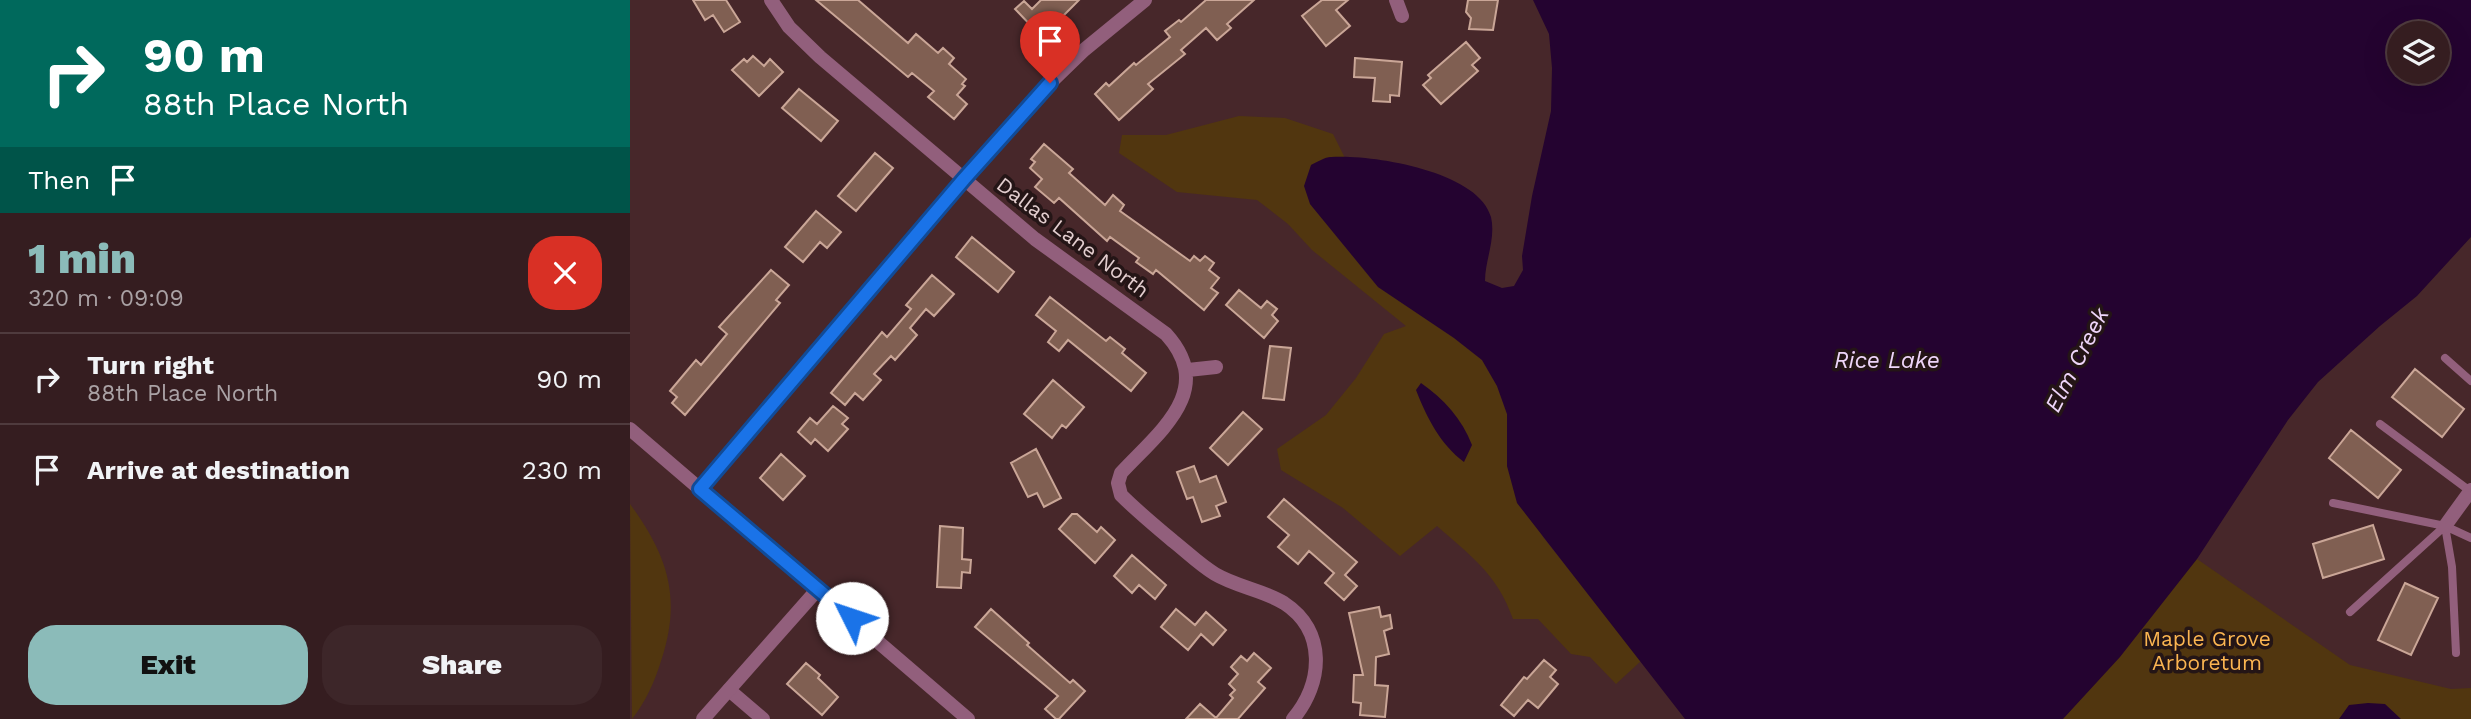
<!DOCTYPE html>
<meta charset="utf-8">
<style>
body{margin:0;font-family:"Work Sans",sans-serif;background:#3d2629;color:#f1f3f6;height:100vh;display:flex;flex-direction:column;font-size:26px;white-space:nowrap}
*{box-sizing:border-box;margin:0}
p{font-size:23px;color:#aaa2a5}
.icon{flex:none;width:38px;height:38px;fill:none;stroke:currentColor;stroke-width:2;stroke-linecap:round;stroke-linejoin:round}
.map{position:relative;flex:1;overflow:hidden}
.sheet{display:flex;flex-direction:column;background:#351d20;width:630px}
.sheet>*{flex:none}
.banner{background:#00695c;color:#fff;overflow:hidden}
.controls{position:absolute;left:1757px;top:21px;display:grid;gap:14px}
.controls a{display:grid;place-items:center;width:63px;height:63px;border-radius:50%;background:#351d20;box-shadow:0 7px 28px #0002,0 0 0 2px #4f3b3e;font-size:35px}
.pin{position:absolute;display:grid;place-items:center;width:60px;height:60px;color:#fff;margin:-72px -30px;border-radius:50% 50% 50% 0;rotate:-45deg;box-shadow:0 0 7px #0007}
.pin .icon{rotate:45deg}
.me{position:absolute;width:77px;margin:-38px;rotate:311deg;stroke-linejoin:round;filter:drop-shadow(0 0 5px #0008)}
.turn{display:flex;align-items:center;gap:24px;height:147px;padding:0 28px;font-size:32px}
.turn .icon{width:91px;height:91px;stroke-width:2.5}
.turn b{display:block;font-size:49px;line-height:60px}
.then{display:flex;align-items:center;height:66px;padding:0 28px;background:#0003;gap:14px;font-size:26px}
.round{display:grid;place-items:center;flex:none;width:74px;height:74px;border-radius:28px;background:#3d2629}
.headline{display:flex;align-items:center;justify-content:space-between;height:119px;padding:0 28px}
h1{font-size:42px;font-weight:800;line-height:52px;color:#8bbbb9}
.cta{display:flex;gap:14px;margin-top:auto;padding:14px 28px}
.cta a{flex:1;height:80px;border-radius:28px;background:#8bbbb9;color:#111;font-size:28px;font-weight:800;line-height:80px;text-align:center}
.cta a+a{background:#3d2629;color:#f1f3f6}
ul{padding:0;list-style:none}
li{display:flex;align-items:center;gap:21px;height:91px;padding:0 28px;border-top:2px solid #4f3b3e}
li div{flex:1}
li b{display:block;font-size:26px}
li em{font-style:normal}
main{display:flex;flex:1;min-height:0}
.map>svg:first-child{display:block}
.green{fill:#51360f}
.water{fill:#240330;fill-rule:evenodd}
.building{fill:#805f52;stroke:#caa697;stroke-width:2}
.lines{fill:none;stroke-linecap:round;stroke-linejoin:round}
.service{stroke:#925f7c;stroke-width:8}
.minor{stroke:#925f7c;stroke-width:14}
.tertiary{stroke:#925f7c;stroke-width:14}
.route-casing{stroke:#114b97;stroke-width:18}
.route{stroke:#1a73e8;stroke-width:12}
.labels{text-anchor:middle;dominant-baseline:central;stroke-width:7;stroke-linejoin:round;paint-order:stroke}
.street-label{font-size:21px;fill:#e3cecf;stroke:#241516}
.park-label{font-size:21px;fill:#fbb551;stroke:#241516}
.water-label{font-size:23px;font-style:italic;fill:#eed5f9;stroke:#241516}
</style>
<main>
<section class="sheet">
<div class="banner">
<div class="turn"><svg class="icon" aria-label="right" viewBox="0 0 24 24"><path d="M7 20v-9h11M14 6l5 5-5 5"/></svg><div><b>90 m</b>88th Place North</div></div>
<div class="then">Then<svg class="icon" aria-label="arrive" viewBox="0 0 24 24"><path d="M6 21V4h12l-3 4 3 4H6"/></svg></div>
</div>
<div class="headline"><div><h1>1 min</h1><p>320 m · 09:09</p></div><a class="round" style="background:#d93025;color:#fff"><svg class="icon" aria-label="close" viewBox="0 0 24 24"><path d="M6 6l12 12M18 6L6 18"/></svg></a></div>
<ul>
<li><svg class="icon" aria-label="right" viewBox="0 0 24 24"><path d="M7 20v-9h11M14 6l5 5-5 5"/></svg><div><b>Turn right</b><p>88th Place North</p></div><em>90 m</em></li>
<li><svg class="icon" aria-label="arrive" viewBox="0 0 24 24"><path d="M6 21V4h12l-3 4 3 4H6"/></svg><div><b>Arrive at destination</b></div><em>230 m</em></li>
</ul>
<div class="cta"><a>Exit</a><a>Share</a></div>
</section>
<div class="map">
<svg width="1841" height="719" viewBox="0 0 1841 719">
<rect width="100%" height="100%" fill="#47272a"/>
<path class="green" d="M609,116l46,2 48,16 12,24 -16,-1 -19,47 68,83 76,51 28,22 15,26 10,28v52l36,71 98,124 -25,23 -26,-27 -19,-3 -33,-35h-25c-16,-45 -41,-62 -76,-93l-37,30 -57,-48 -62,-38 -4,-21 49,-34 30,-37 28,-44 22,-8 -94,-76 -24,-26 -31,-24 -80,-8 -58,-39 3,-18h44z
M0,504c38,52 52,94 31,157 -6,20 -16,42 -29,58z
M1567,559l153,106 101,24 20,-1v31h-424z"/>
<path class="water" d="M903,0h938v237l-54,59 -37,30 -62,56 -30,38 -91,139 -77,98 -57,62h-378l-168,-216 -10,-37v-52l-10,-28 -15,-26 -28,-22 -76,-51 -68,-83 -6,-18 7,-21c6,-3 14,-8 20,-8 40,-3 148,14 160,60 5,22 -6,43 -6,64l17,7 12,-2 9,-16 -1,-14 10,-60 19,-85 1,-43 -3,-34zM1808,33v39h-39v-39z
M791,383c23,16 41,36 51,62l-8,17c-24,-18 -37,-44 -48,-72z
M1738,703l17,1 16,15h-62l10,-14z"/>
<path class="building" d="M63,0h33l14,22 -16,10 -11,-17 -8,5z
M186,0h42l50,43 8,-9 22,19 5,-5 11,10 -5,6 17,15 -4,5 3,2 -8,9 10,9 -13,15 -26,-22 6,-6 -22,-18 -4,4z
M411,0h38l-18,18 -4,-4 -19,19 -23,-24 9,-8 8,8z
M576,0h48l-27,24 4,4 -14,12 -11,-12 -25,22 4,4 -37,30 5,5 -34,31 -24,-26 11,-11 3,3 25,-23 2,2 34,-28 -5,-6 14,-11 2,2z
M692,0h26l-12,10 14,16 -24,20 -24,-30z
M838,0h30l-5,30 -24,-1 2,-11 -5,-6z
M836,42l14,16 -8,7 6,6 -37,33 -18,-19 8,-7 -3,-3z
M123,56l11,10 6,-7 13,13 -24,24 -27,-26 12,-11 3,3z
M725,58l47,4 -3,34 -9,-1v7l-17,-1 2,-23 -21,-1z
M169,89l39,32 -17,20 -39,-33z
M414,144l29,25 -4,4 36,32 8,-10 11,10 -4,6 70,50 4,-5 6,5 5,-5 9,7 -5,7 10,8 -8,10 7,5 -14,17 -48,-40 -3,4 -17,-12 3,-4 -29,-21 -3,4 -48,-43 -5,5 -19,-16 7,-8 -12,-11 5,-6 -4,-3z
M245,153l18,15 -37,43 -18,-15z
M186,211l25,21 -14,16 -7,-6 -17,20 -18,-15z
M342,237l42,35 -16,20 -42,-35z
M141,270l18,15 -13,15 4,3 -95,112 -13,-12 5,-6 -7,-6 26,-31 5,5 26,-31 -8,-7z
M302,275l22,19 -20,22 -8,-7 -16,19 7,7 -22,25 -4,-4 -17,18 7,6 -18,20 -8,-7 -10,12 -14,-12 51,-61 5,5 24,-28 -5,-4z
M609,290l22,18 6,-7 10,8 -5,6 6,6 -14,17 -38,-33z
M420,297l56,44 4,-4 15,12 -3,4 24,20 -15,18 -63,-51 -9,11 -11,-9 8,-11 -20,-16z
M640,346l21,2 -7,52 -21,-2z
M1785,369l49,40 -22,28 -50,-40z
M423,380l31,27 -18,21 -4,-3 -10,13 -28,-24z
M203,406l15,12 -6,6 6,5 -20,22 -13,-12 -4,5 -13,-12 12,-14 7,6z
M613,412l19,17 -34,36 -18,-17z
M1721,430l50,40 -23,28 -49,-40z
M406,449l25,49 -17,9 -7,-14 -9,4 -17,-34z
M151,454l24,22 -22,24 -23,-22z
M564,466l6,16 16,-6 10,26 -10,4 4,10 -18,6 -9,-25 -6,2 -10,-27z
M654,499l73,63 -12,13 12,11 -13,14 -19,-17 9,-10 -25,-22 -11,13 -20,-17 11,-12 -21,-18z
M442,514h5l20,18 4,-5 14,13 -20,23 -36,-34z
M1743,525l11,34 -61,19 -10,-34z
M310,526l23,2 -1,31 9,1 -1,13 -8,-1 -1,16 -24,-1z
M502,555l34,30 -11,14 -16,-14 -7,8 -18,-17z
M1775,583l33,15 -27,57 -33,-15z
M749,607l2,10 9,-2 2,13 -8,3 5,23 -13,3 -1,28 13,1 -3,31 -25,-2 1,-12 -8,-1 1,-27h9l-14,-62z
M361,609l38,34 -2,2 43,38 3,-3 12,11 -26,28h-3l-11,-10 13,-13 -83,-69z
M546,609l19,16 11,-13 20,18 -13,15 -12,-11 -13,16 -27,-23z
M624,653l17,15 -13,14 7,6 -27,31h-52l14,-15 16,14 17,-20 -3,-3 5,-5 -6,-6 9,-10 -7,-7 10,-11 6,5z
M914,660l12,10 -6,7 8,7 -20,24 -10,-8 -14,16 -13,-11 23,-28 3,2z
M176,663l14,12 -2,3 20,19 -16,18 -35,-31z"/>
<g class="lines">
<path class="service" d="M1815,358l26,23
M1750,424l90,67
M1703,503l112,23 26,12
M1815,526l7,41 4,86
M1720,612l95,-86"/>
<path class="minor" d="M141,0l18,27 31,30 215,182 131,95c51,56 -7,98 -45,139l-3,10 3,12c16,16 34,31 52,46 14,11 27,24 42,33 22,13 48,16 69,29 43,28 39,80 9,116
M766,0l6,16
M558,370l28,-3
M70,489l264,-310 86,-96 34,-33 61,-50
M1815,526l26,-36
M99,690l34,29"/>
<path class="tertiary" d="M0,429l338,290
M73,719l115,-130"/>
</g>
<g class="lines">
<defs>
<path id="route" d="M222,618l-152,-129 264,-310 86,-96"/>
</defs>
<use href="#route" class="route-casing"/>
<use href="#route" class="route"/>
</g>
<g class="labels">
<g class="street-label">
<text transform="translate(443 237) rotate(37)">Dallas Lane North</text>
</g>
<g class="park-label">
<text x="1577" y="638">Maple Grove<tspan x="1577" dy="24">Arboretum</tspan></text>
</g>
<g class="water-label">
<text x="1257" y="360">Rice Lake</text>
<text transform="translate(1447 360) rotate(-63)">Elm Creek</text>
</g>
</g>
</svg>
<div class="controls">
<a><svg class="icon" aria-label="layers" viewBox="0 0 24 24"><path d="M12 4l9 5-9 5-9-5zM3 14l9 5 9-5"/></svg></a>
</div>
<div class="pin" style="left:420px;top:83px;background:#d93025"><svg class="icon" aria-label="arrive" viewBox="0 0 24 24"><path d="M6 21V4h12l-3 4 3 4H6"/></svg></div>
<svg class="me" style="left:222px;top:618px" viewBox="-20 -20 40 40"><circle r="19" fill="#fff"/><path d="M0-13L10 11 0 6-10 11z" fill="#1a73e8"/></svg>
</div>
</main>
